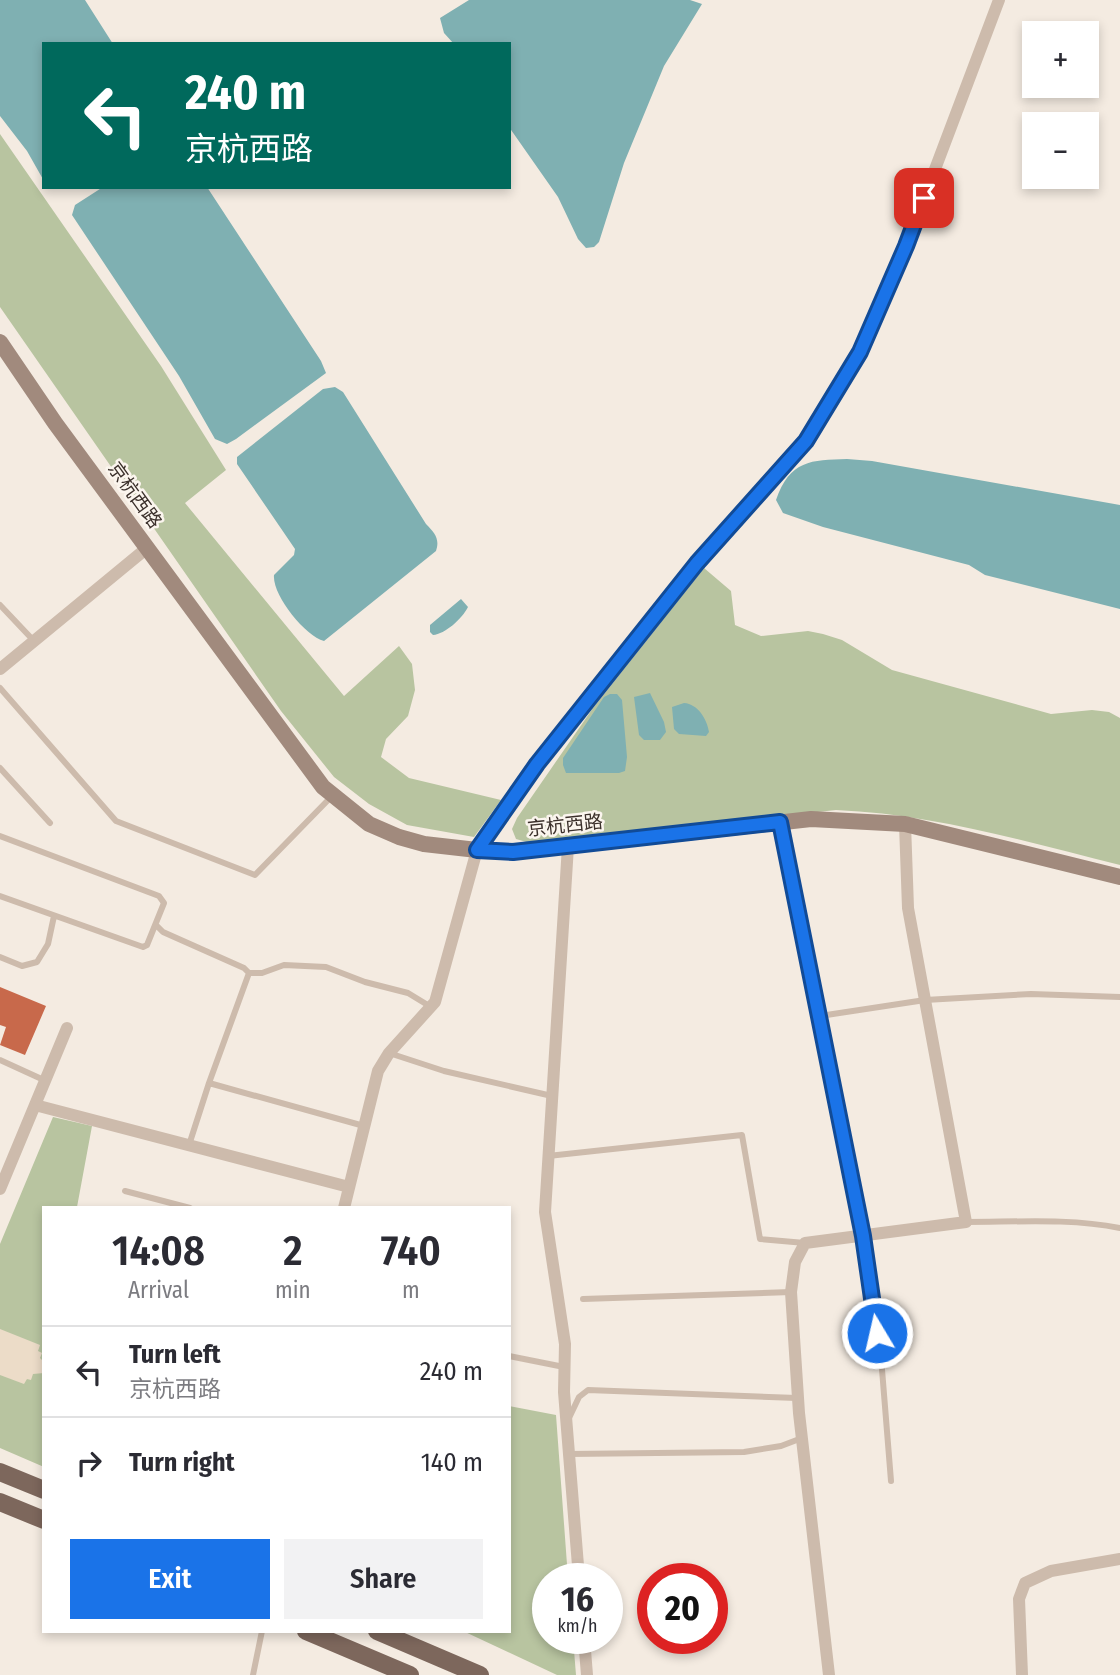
<!DOCTYPE html>
<meta charset="utf-8">
<style>
body{margin:0;font-family:"Fira Sans Condensed","Noto Sans SC",sans-serif;background:#f2f2f3;color:#2b2b33;height:100vh;display:flex;flex-direction:column;font-size:26px;white-space:nowrap}
*{box-sizing:border-box;margin:0}
p{font-size:23px;color:#7c7c81}
.icon{flex:none;width:38px;height:38px;fill:none;stroke:currentColor;stroke-width:2;stroke-linecap:round;stroke-linejoin:round}
.map{position:relative;flex:1;overflow:hidden}
.panel{position:absolute;left:42px;top:1206px;width:469px;height:427px;display:flex;flex-direction:column;background:#fff;border-radius:0px;box-shadow:0 4px 10px #0003}
.panel>*{flex:none}
.top-card{position:absolute;left:42px;top:42px;width:469px;height:147px;border-radius:0px;box-shadow:0 4px 10px #0003;background:#00695c;color:#fff;overflow:hidden}
.buttons{position:absolute;left:1022px;top:21px;display:grid;gap:14px}
.buttons a{display:grid;place-items:center;width:77px;height:77px;border-radius:0px;background:#fff;box-shadow:0 4px 10px #0003;font-size:35px}
.speed{position:absolute;left:532px;top:1563px;display:flex;gap:14px;font-size:35px;font-weight:700;text-align:center}
.speed>*{display:grid;place-content:center;width:91px;height:91px;border-radius:50%;background:#fff;box-shadow:0 4px 10px #0003;line-height:1}
.speed small{font-size:18px;font-weight:400}
.speed .limit{border:10px solid #d22;background:#fff;color:#111}
.pin{position:absolute;display:grid;place-items:center;width:60px;height:60px;color:#fff;margin:-30px;border-radius:14px;box-shadow:0 4px 10px #0006}
.me{position:absolute;width:77px;margin:-38px;rotate:351deg;stroke-linejoin:round;filter:drop-shadow(0 0 5px #0008)}
.turn{display:flex;align-items:center;gap:24px;height:147px;padding:0 28px;font-size:32px}
.turn .icon{width:91px;height:91px;stroke-width:2.5}
.turn b{display:block;font-size:49px;line-height:60px}
.eta{display:flex;justify-content:space-evenly;align-items:center;height:119px;text-align:center}
.eta b{font-size:42px;font-weight:600;line-height:49px}
.action{display:flex;gap:14px;margin-top:auto;padding:14px 28px}
.action a{flex:1;height:80px;border-radius:0px;background:#1a73e8;color:#fff;font-size:28px;font-weight:600;line-height:80px;text-align:center}
.action a+a{background:#f2f2f3;color:#2b2b33}
ul{padding:0;list-style:none}
li{display:flex;align-items:center;gap:21px;height:91px;padding:0 28px;border-top:2px solid #e1e1e2}
li div{flex:1}
li b{display:block;font-size:26px}
li em{font-style:normal}
.map>svg:first-child{display:block}
.green{fill:#b8c4a0}
.plaza{fill:#ecdcc8}
.water{fill:#7fb0b2}
.building{fill:#c8694b}
.lines{fill:none;stroke-linecap:round;stroke-linejoin:round}
.service{stroke:#cdbbac;stroke-width:6}
.minor{stroke:#cdbbac;stroke-width:12}
.secondary{stroke:#a18a7d;stroke-width:16}
.primary{stroke:#7d675c;stroke-width:18}
.route-casing{stroke:#114b97;stroke-width:18}
.route{stroke:#1a73e8;stroke-width:12}
.labels{text-anchor:middle;dominant-baseline:central;stroke-width:5;stroke-linejoin:round;paint-order:stroke}
.street-label{font-size:19px;fill:#3b302b;stroke:#fbf5ee}
</style>
<div class="map">
<svg width="1120" height="1675" viewBox="0 0 1120 1675">
<rect width="100%" height="100%" fill="#f4ebe1"/>
<path class="green" d="M0,134l161,232 65,104 -41,33 159,193 55,-50 13,18 3,26 -7,26 -22,23 -5,18 28,21 92,22 -27,37 -67,-12 -38,-21 -35,-27 -53,-66 -281,-404z
M704,568l27,23 4,34 26,11 47,-5 15,3 19,6 50,30 159,44 41,-4 17,2 11,6v147c-93,-23 -187,-51 -284,-55l-306,33 -14,-4 -4,-10 5,-11 76,-110z
M53,1117l39,9 -15,81 -33,1v259l-44,-19v-204z
M509,1406l47,9 12,163h-20v60h25l3,37h-19l-94,-44h46z"/>
<path class="plaza" d="M0,1329l40,16 -2,6 4,2 -2,5 4,4v11l-11,1 -2,6 -4,-1 -3,5 -24,-9z"/>
<path class="water" d="M0,0h85l28,44h-69v137l-17,-30 -27,-35z
M469,0h221l12,4 -38,62 -40,97 -25,79 -5,5 -8,1 -8,-9 -20,-42 -49,-70v-83h-55l-10,-11 -4,-15z
M103,187h104l114,174 5,12 -90,66 -9,5 -12,-5 -36,-63 -107,-161 3,-10z
M335,387l8,5 83,132c9,9 14,15 10,27l-112,90c-19,-5 -52,-46 -50,-66l20,-20 1,-6 -58,-85v-7l86,-68z
M847,459l25,2 248,44v104l-135,-34 -16,-10 -146,-38 -40,-14 -7,-13c14,-40 35,-40 71,-41z
M461,599l7,8c-6,12 -23,27 -35,28l-3,-3v-7z
M650,693l14,29 2,10 -6,8h-16l-5,-5 -5,-38z
M610,694h7l5,6 5,57 -2,14 -6,2h-53l-3,-8v-7l41,-61z
M684,703c14,1 23,16 25,29l-3,4 -27,-2 -5,-5 -2,-22z"/>
<path class="building" d="M0,987l46,19 -21,49 -25,-10 6,-18 -6,-2z"/>
<g class="lines">
<path class="service" d="M0,605l34,36
M0,688l116,133 139,54 77,-79
M0,768l50,55
M781,824l39,192 105,-16 106,-6 89,3
M0,836l159,60 5,7 -17,42 -4,2 -143,-51
M156,925l7,7 81,36 5,5h13l22,-8 42,2 39,15 43,11 23,14
M0,957l22,9 15,-4 11,-18 6,-28
M820,1016l43,220 18,121 10,124
M389,1053l55,18 108,25
M0,1060l46,21
M209,1083l40,-110
M189,1145l20,-62 155,43
M548,1156l194,-21 18,104 45,4
M125,1191l65,17
M966,1222c51,0 104,-4 154,6
M583,1299l208,-7
M509,1356l55,11
M569,1418l10,-21 9,-7 209,8
M569,1454l175,-2 37,-6 21,-8
M253,1675l9,-44"/>
<path class="minor" d="M0,669l147,-121
M568,846l-23,366 20,132 -1,48 15,186
M35,1105l314,82
M0,1189l67,-161
M344,1208l34,-137 11,-18 46,-51 42,-152 60,-86 160,-201 109,-122 54,-89 46,-106 93,-246
M584,1638l3,37
M829,1675l-30,-262 -8,-121 4,-30 10,-19 161,-21 -58,-314 -3,-84
M1022,1675l-3,-76 6,-16 26,-12 69,-12"/>
<path class="secondary" d="M0,342l55,81 268,364 46,37 30,13 25,7 53,6 36,2 298,-33 94,5 215,53"/>
<path class="primary" d="M0,1472l44,18
M0,1502l44,18
M306,1631l104,44
M377,1631l103,44"/>
</g>
<g class="lines">
<defs>
<path id="route" d="M877,1333l-14,-97 -83,-414 -267,30 -36,-2 60,-86 160,-201 109,-122 54,-89 46,-106 18,-48"/>
</defs>
<use href="#route" class="route-casing"/>
<use href="#route" class="route"/>
</g>
<g class="labels">
<g class="street-label">
<text transform="translate(135 495) rotate(54)">京杭西路</text>
<text transform="translate(565 825) rotate(-6)">京杭西路</text>
</g>
</g>
</svg>
<div class="buttons">
<a>+</a>
<a>−</a>
</div>
<div class="speed"><div>16<small>km/h</small></div><div class="limit">20</div></div>
<div class="pin" style="left:924px;top:198px;background:#d93025"><svg class="icon" aria-label="arrive" viewBox="0 0 24 24"><path d="M6 21V4h12l-3 4 3 4H6"/></svg></div>
<svg class="me" style="left:877px;top:1333px" viewBox="-20 -20 40 40"><circle r="17" fill="#1a73e8" stroke="#fff" stroke-width="3"/><path d="M0-11L8 9 0 5-8 9z" fill="#fff"/></svg>
<div class="top-card">
<div class="turn"><svg class="icon" aria-label="left" viewBox="0 0 24 24"><path d="M17 20v-9H6M10 6l-5 5 5 5"/></svg><div><b>240 m</b>京杭西路</div></div>
</div>
<section class="panel">
<div class="eta">
<div><b>14:08</b><p>Arrival</p></div>
<div><b>2</b><p>min</p></div>
<div><b>740</b><p>m</p></div>
</div>
<ul>
<li><svg class="icon" aria-label="left" viewBox="0 0 24 24"><path d="M17 20v-9H6M10 6l-5 5 5 5"/></svg><div><b>Turn left</b><p>京杭西路</p></div><em>240 m</em></li>
<li><svg class="icon" aria-label="right" viewBox="0 0 24 24"><path d="M7 20v-9h11M14 6l5 5-5 5"/></svg><div><b>Turn right</b></div><em>140 m</em></li>
</ul>
<div class="action"><a>Exit</a><a>Share</a></div>
</section>
</div>
